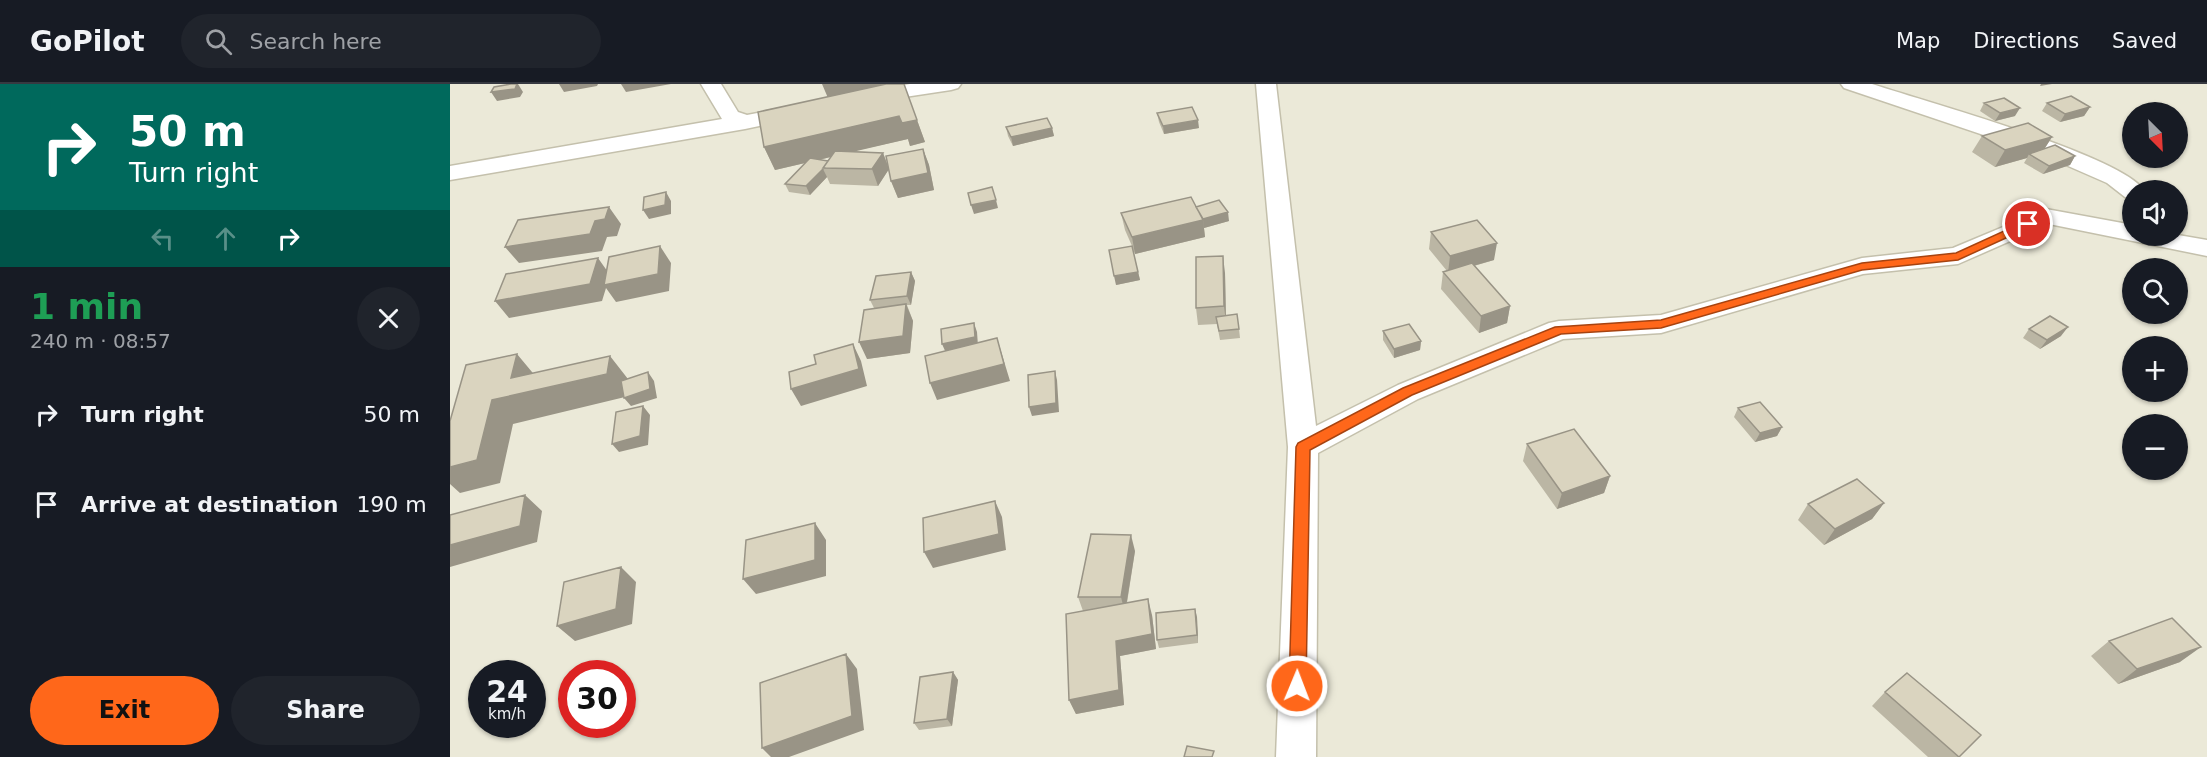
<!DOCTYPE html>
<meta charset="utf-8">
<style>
body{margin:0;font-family:"DejaVu Sans",sans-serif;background:#20242c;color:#f1f3f6;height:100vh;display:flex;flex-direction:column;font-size:22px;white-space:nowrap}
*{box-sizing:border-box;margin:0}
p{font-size:20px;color:#9ea1a6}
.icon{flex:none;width:33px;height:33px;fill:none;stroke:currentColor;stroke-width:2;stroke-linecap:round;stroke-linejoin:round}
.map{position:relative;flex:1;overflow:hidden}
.details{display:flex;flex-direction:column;background:#171b24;width:450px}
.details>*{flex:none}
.hud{background:#00695c;color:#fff;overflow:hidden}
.needle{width:39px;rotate:156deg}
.controls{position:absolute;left:1672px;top:18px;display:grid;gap:12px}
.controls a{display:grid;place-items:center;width:66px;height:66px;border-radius:50%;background:#171b24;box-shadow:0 2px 4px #0004;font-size:30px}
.speed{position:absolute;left:18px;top:576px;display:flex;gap:12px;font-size:30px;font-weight:700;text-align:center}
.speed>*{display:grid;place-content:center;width:78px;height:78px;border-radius:50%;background:#171b24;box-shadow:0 2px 4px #0004;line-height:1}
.speed small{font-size:15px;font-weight:400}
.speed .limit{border:9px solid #d22;background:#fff;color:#111}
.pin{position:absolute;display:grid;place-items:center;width:51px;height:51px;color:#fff;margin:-26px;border:3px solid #fff;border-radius:50%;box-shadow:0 2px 6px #0007}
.me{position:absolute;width:66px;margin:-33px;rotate:1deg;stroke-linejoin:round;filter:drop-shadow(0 0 4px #0008)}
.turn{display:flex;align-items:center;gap:21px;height:126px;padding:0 30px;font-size:27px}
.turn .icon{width:78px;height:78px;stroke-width:2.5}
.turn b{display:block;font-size:42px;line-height:51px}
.lanes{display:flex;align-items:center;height:57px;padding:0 30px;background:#0003;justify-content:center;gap:30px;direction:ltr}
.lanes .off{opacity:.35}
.round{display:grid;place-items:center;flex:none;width:63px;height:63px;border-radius:32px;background:#20242c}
.headline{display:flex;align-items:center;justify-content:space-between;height:102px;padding:0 30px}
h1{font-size:36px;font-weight:800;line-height:45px;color:#1e9e55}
.action{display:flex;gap:12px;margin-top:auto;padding:12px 30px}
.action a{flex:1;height:69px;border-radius:36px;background:#ff671a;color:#111;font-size:24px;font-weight:800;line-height:69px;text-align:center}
.action a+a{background:#20242c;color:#f1f3f6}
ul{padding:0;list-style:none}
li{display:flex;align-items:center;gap:18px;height:90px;padding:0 30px}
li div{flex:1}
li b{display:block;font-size:22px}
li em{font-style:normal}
header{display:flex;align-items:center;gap:36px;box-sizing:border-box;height:84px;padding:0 30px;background:#171b24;border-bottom:2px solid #363941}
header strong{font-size:28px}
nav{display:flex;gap:33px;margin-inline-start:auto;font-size:21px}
.search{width:420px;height:54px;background:#20242c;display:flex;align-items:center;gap:15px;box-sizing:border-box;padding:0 21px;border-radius:33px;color:#9ea1a6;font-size:22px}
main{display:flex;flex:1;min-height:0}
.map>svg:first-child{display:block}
.residential{fill:#ebe9d8;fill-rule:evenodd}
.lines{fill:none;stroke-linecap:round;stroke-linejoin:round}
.street-casing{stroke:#c4c0ac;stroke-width:3}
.street{fill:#fff;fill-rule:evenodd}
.wall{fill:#bbb6a4;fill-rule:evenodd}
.shaded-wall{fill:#999486}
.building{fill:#dad4bf;stroke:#999486;stroke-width:1.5}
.route{fill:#ff671a;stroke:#a64311;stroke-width:1.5}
</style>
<header>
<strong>GoPilot</strong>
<div class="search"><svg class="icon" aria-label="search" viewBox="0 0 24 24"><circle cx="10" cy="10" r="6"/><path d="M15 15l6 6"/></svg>Search here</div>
<nav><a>Map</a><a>Directions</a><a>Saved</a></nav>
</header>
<main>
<section class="details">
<div class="hud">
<div class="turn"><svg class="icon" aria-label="right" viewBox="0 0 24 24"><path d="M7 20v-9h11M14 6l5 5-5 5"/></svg><div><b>50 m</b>Turn right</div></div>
<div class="lanes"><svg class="icon off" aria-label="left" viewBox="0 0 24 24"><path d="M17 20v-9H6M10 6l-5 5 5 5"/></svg><svg class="icon off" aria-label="ahead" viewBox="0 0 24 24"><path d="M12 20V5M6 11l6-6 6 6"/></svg><svg class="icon" aria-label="right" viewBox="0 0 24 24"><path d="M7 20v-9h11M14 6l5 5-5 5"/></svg></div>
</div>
<div class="headline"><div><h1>1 min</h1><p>240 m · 08:57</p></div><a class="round"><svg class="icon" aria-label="close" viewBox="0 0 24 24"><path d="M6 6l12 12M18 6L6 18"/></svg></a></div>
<ul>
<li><svg class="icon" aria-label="right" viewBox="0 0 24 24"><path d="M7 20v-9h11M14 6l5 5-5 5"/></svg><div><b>Turn right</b></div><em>50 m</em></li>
<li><svg class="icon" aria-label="arrive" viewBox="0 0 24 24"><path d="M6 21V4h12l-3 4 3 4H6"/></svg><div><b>Arrive at destination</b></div><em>190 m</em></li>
</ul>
<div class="action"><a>Exit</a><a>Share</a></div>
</section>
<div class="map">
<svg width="1757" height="673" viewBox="0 0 1757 673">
<rect width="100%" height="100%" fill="#f7f5eb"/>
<path class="residential" d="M0,0h1757v673h-1757zM1683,28h45v46h-45zM1683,106h45v46h-45zM1683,184h45v46h-45zM1683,262h45v46h-45zM1683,340h45v46h-45zM32,590h50v50h-50zM122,590h50v50h-50z"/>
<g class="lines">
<defs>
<path id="street" d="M251,0h20l17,28 9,3 51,-10 8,1 3,5 -3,5 -61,13 -295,51v-14l272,-47z
M460,0h51l-3,4 -7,2 -86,13 -7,-2 -4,-4 4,-4z
M806,0h20l40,342 82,-41 151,-62 10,-2 102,-6 201,-57 91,-10 93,-39 87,16v11l45,-1 29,5v16l-158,-32 -91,40 -95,10 -202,59 -98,6 -145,60 -100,54 -2,304h-40l12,-310z
M1391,0h31c51,17 246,70 272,106h-11v9l-8,-2 -18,-14 -64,-28 -199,-67z"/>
</defs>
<use href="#street" class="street-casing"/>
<use href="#street" class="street"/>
</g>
<path class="wall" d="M377,13l90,23 8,22 -15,4 -2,-7 -54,12 29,2 6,15 34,-19 6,16 5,25 -36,8 -7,-17 -2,-12 -11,17 -48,-2 -3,-7 -17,18 -21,-3 -4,-8 20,-21 -30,7 -11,-23zM380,73l-2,4 -8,-1z
M1534,19l31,13 -20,5 -15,-10z
M1597,19l43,4 -6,9 -24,6 -18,-11z
M707,29l42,15 -35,6 -5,-12z
M556,43l46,1 2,8 -41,10 -5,-10z
M1532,52l70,1 -7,11 30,8 -5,9 -27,9 -19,-11 3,-5 -32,9 -23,-15z
M746,123l33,14 -25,7 1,9 -70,17 -2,-5 7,31 -24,5 16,-39 -7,-16 -4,-17z
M981,148l63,28 -20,6 36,40 -3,17 -28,10 -38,-44 2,-17 4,-1 -18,-22z
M461,188l4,9 -4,24h-4l6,16 -3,32 -43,6 7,-51 -4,-8z
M775,189l1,42 13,14 1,9 -20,2 -3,-16 -19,1 -2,-17z
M1579,245l32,7 -21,13 -17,-11z
M933,247l38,10 -1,9 -26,8 -11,-18z
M1288,324l44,19 -5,9 -22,6 -21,-25z
M1077,360l83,32 -6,17 -47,16 -34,-48z
M1434,419l-12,16 -48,26 -26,-25 10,-16z
M685,467l-8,52 25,12 4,34 -36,7 4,49 -48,9 -7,-14 14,-89 -5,-14z
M747,533l1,26 -39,5 -2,-8z
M1659,557l71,21 -62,22 -27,-28z
M503,588l5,8 -6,46 -33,4 -5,-7z
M1435,608l96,43 -23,22h-30l-56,-51z"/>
<path class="shaded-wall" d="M67,0h1l5,8 -3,5 -23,4 -6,-9z
M109,0h39l-1,2 -33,6z
M171,0h50l-45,8z
M372,0h74l-68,14z
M1591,0h11l-12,2z
M1640,23l-6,9 -24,6 5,-8z
M1570,24l-5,8 -20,5 5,-8z
M449,32l18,4 8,22 -15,4 -2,-7 -133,31 -11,-23z
M748,36l1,8 -35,6 -1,-8z
M602,44l2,8 -41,10 -2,-9z
M1602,53l-11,17h-12l-2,4 -32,9 10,-17z
M473,65l6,16 5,25 -36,8 -7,-17z
M433,69l6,16 -11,17 -6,-17z
M1625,72l-5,9 -27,9 6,-8z
M373,85l4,8 -17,18 -4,-9z
M216,108l5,9v13l-22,5 -6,-9z
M546,116l2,8 -24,6 -3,-9z
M159,123l12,17 -4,12 -10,1 -5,14 -83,12 -14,-16 90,-26z
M778,128l1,9 -25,7 -1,-9z
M753,136l2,17 -70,17 -3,-17z
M1047,159l-3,17 -46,13 2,-17z
M210,162l11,17 -2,28 -53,11 -10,-14 -4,13 -93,17 -14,-17 103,-43 12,17z
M773,172l2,17 1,50 -2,-17z
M461,188l4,9 -4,24 -4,-9z
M688,188l2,8 -24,5 -2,-9z
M456,220l7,17 -3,32 -43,6 -8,-17z
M1060,222l-3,17 -28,10 2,-17z
M524,239l3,9 1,14 -32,7 -4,-9z
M1618,243l-7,9 -21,13 7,-9z
M547,254l13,43 -73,19 -7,-17z
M971,257l-1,9 -26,8v-9z
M403,260l8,17 6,25 -66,20 -10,-17z
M67,270l20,24 73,-22 18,23 -3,18 -112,27 -13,59 -40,10 -10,-9v-17l42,-67 19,-22z
M605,287l2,9 2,32 -27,4 -3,-9z
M198,288l6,9 3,17 -26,8 -7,-8z
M193,322l7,9 -2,30 -29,7 -7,-8z
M1332,343l-5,9 -22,6 5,-9z
M1160,392l-6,17 -47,16 5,-16z
M75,411l17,16 -5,31 -87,25v-22z
M545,417l7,16 4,33 -73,18 -9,-16z
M1434,419l-12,16 -48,26 11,-16z
M365,439l11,17v36l-70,18 -13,-15z
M681,451l4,16 -10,62 -4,-16z
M171,483l15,15 -4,42 -57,17 -18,-15z
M698,515l4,16 4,34 -36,7 4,49 -48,9 -7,-14z
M745,525l2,8 1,26 -1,-8z
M1751,563l-21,15 -62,22 19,-15z
M396,570l11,15 7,61 -75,27h-18l-9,-9z
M503,588l5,8 -6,46 -5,-7z"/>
<path class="building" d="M61,0h6l-2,5 -24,3 3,-5z
M436,0h18l13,36 -15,3 -3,-7 -135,31 -6,-35z
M1621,12l19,11 -25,7 -18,-11z
M1554,14l16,10 -20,5 -16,-10z
M742,23l6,13 -35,6 -6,-13z
M597,34l5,10 -41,9 -5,-10z
M1578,39l24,14 -47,13 -23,-14z
M1605,61l20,11 -26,10 -20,-12z
M473,65l5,24 -37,8 -5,-25z
M385,67l48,2 -11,16 -49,-1z
M360,74l18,3 -5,7h1l-18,18 -21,-2z
M542,103l4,13 -25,5 -3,-12z
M216,108l-1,13 -22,5 1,-13z
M741,113l12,23 -71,17 -11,-24z
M769,116l9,12 -25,7 -7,-12z
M159,123l-4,12 -10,2 -5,13 -85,13 13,-27z
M1027,136l20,23 -47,13 -19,-24z
M210,162l-2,28 -54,11 5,-28z
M682,162l6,26 -24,4 -5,-26z
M773,172l1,50 -28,2v-51z
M148,174l-8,26 -95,17 11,-27z
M1022,179l38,43 -29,10 -38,-44z
M461,188l-4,24 -37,4 6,-24z
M456,220l-3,32 -44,6 5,-32z
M787,230l2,15 -20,2 -3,-14z
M1600,232l18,11 -21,13 -18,-11z
M524,239l1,14 -33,7 -1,-15z
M959,240l12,17 -27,8 -11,-18z
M547,254l7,26 -74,19 -5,-27z
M403,260l6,25 -68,20 -2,-17 27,-8 -2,-9z
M67,270l-6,24 99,-22 -3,18 -115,26 -15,60 -27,7v-46l16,-56z
M605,287l1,32 -27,4 -1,-32z
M198,288l2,17 -26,9 -3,-17z
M1310,318l22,25 -22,6 -22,-25z
M193,322l-3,30 -28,8 4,-32z
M1124,345l36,47 -48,17 -35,-49z
M1407,395l27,24 -49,26 -27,-25z
M75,411l-5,31 -70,19v-30z
M545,417l4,33 -75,18 -1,-34z
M365,439v37l-72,19 3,-39z
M641,450l40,1 -10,62h-43z
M171,483l-5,42 -59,17 7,-44z
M698,515l4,35 -36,7 3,49 -50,10 -3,-86z
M745,525l2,26 -40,5 -1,-27z
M1722,534l29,29 -64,22 -28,-28z
M396,570l6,62 -90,32 -2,-65z
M503,588l-6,47 -33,4 6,-46z
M1457,589l74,62 -22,22 -74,-65z
M737,662l27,5 -2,6h-28z"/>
<path class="route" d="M1578,136l6,4 -2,2 -74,34 -96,10 -201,58 -100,6 -149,61 -102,55 -4,236 -3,5 -6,2 -6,-2 -2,-5 7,-239 2,-4 105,-55 152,-61 106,-7 201,-57 94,-10z"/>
</svg>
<div class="controls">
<a><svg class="needle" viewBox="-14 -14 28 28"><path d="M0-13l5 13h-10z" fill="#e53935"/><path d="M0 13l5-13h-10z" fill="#9ea1a6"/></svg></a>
<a><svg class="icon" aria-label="sound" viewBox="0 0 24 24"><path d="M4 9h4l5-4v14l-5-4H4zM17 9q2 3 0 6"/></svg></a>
<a><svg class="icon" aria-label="search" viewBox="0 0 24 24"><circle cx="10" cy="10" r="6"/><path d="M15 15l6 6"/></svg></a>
<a>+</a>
<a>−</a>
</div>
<div class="speed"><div>24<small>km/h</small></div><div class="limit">30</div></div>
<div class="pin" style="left:1578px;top:140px;background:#d93025"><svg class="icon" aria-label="arrive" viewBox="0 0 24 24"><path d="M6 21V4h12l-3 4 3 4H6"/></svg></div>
<svg class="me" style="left:847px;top:602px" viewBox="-20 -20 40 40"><circle r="17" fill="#ff671a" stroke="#fff" stroke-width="3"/><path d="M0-11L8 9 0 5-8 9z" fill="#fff"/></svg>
</div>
</main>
